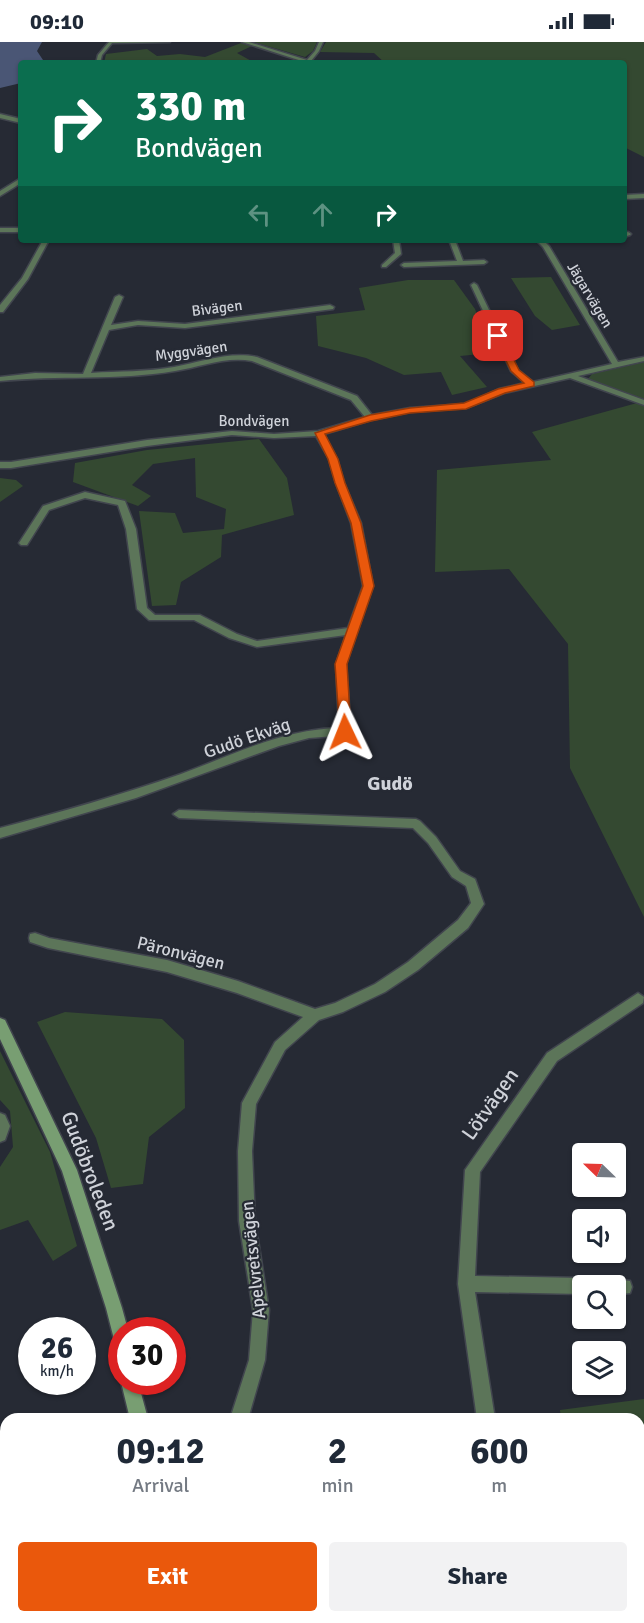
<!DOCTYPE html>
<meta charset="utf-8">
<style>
body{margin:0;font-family:Signika,sans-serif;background:#f2f2f3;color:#1f2937;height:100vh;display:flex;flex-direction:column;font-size:22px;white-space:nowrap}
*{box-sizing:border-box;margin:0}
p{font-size:20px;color:#747a83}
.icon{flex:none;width:33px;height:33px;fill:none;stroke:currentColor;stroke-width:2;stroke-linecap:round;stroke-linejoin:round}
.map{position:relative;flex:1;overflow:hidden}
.side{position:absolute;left:0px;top:1371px;width:645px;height:210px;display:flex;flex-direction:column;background:#fff;border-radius:18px 18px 0 0;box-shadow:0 2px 4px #0004}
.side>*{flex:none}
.banner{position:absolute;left:18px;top:18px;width:609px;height:183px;border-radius:6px;box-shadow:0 2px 4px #0004;background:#0b6e4f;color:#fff;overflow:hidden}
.needle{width:39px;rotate:293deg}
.controls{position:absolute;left:572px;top:1101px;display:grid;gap:12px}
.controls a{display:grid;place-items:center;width:54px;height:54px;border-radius:6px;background:#fff;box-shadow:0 2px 4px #0004;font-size:30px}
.speed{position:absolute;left:18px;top:1275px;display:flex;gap:12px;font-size:30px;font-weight:700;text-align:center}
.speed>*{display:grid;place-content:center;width:78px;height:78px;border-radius:50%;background:#fff;box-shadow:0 2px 4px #0004;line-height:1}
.speed small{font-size:15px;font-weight:400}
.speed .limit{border:9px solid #d22;background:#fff;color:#111}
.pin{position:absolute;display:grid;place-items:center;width:51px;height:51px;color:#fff;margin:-26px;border-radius:12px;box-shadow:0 3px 9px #0006}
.me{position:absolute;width:66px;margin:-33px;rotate:358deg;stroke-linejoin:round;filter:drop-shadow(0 0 4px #0008)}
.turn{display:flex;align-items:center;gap:21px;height:126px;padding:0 18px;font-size:27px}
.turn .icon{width:78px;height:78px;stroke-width:2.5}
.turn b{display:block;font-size:42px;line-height:51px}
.lanes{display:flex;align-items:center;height:57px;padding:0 18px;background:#0003;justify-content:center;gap:30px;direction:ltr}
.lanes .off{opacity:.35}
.eta{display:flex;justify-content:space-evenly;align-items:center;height:102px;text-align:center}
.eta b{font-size:36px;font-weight:700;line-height:42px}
.action{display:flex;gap:12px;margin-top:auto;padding:12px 18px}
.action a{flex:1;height:69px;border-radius:6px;background:#ea580c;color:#fff;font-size:24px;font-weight:700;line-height:69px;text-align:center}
.action a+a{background:#f2f2f3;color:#1f2937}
.status{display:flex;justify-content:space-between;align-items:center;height:42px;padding:0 30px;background:#fff;direction:ltr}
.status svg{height:16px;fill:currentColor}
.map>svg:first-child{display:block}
.green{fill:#344931}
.water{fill:#4a5675}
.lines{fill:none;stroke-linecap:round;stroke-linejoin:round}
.minor-casing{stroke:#41454e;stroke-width:3}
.secondary-casing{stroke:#41454e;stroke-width:3}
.minor{fill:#5c7559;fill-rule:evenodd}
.secondary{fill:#789e72;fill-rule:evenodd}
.route{fill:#ea580c;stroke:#983908;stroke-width:1.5}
.labels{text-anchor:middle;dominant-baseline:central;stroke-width:4.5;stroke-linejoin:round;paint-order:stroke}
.far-street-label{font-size:15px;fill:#cfd2d9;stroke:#262a34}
.street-label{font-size:18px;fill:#cfd2d9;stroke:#262a34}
.neighbourhood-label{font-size:20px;font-weight:bold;fill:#cfd2d9;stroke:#262a34}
.near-street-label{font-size:21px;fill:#cfd2d9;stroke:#262a34}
</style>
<div class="status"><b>09:10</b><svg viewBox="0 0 49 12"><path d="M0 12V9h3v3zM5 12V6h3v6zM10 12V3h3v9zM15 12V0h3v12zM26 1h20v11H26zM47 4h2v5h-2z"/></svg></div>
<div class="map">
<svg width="644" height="1581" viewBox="0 0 644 1581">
<rect width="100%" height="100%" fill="#262a34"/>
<path class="green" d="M253,0h64l-4,9 -8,6z
M326,0h318v115l-20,-10v-84h-239l-11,-10 -54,-1z
M241,1l11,3 -15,7 18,10h-151l2,-9 41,-5 10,7 23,-2 25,3z
M551,235l29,48 -28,5 -17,-14 -24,-38z
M408,238h46l21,29 16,44 -31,3 27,31 -35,8 -11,-23 -37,3 -38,-17 -48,-12 -2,-30 49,-6 -6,-22z
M644,320v37l-56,-20 4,-5z
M637,361l7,3v511l-74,-149 -2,-124 -59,-75 -74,3 2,-102 114,-10 -19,-28z
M259,397l28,39 7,37 -72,20 -1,22 -40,25 -5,23 -24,1 -13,-95 36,2 8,20 41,-4 2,-20 -30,-12 -1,-39 -42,6 -21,21 19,11 -13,10 -65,-24 2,-19 72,-13z
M0,436l16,2 7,6 -23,16z
M65,970l97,7 22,21 1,68 -36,29 -6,47 -32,4 -15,-50 -59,-116z
M0,1009l50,101 27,94 -24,15 -25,-41 -28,10v-63l13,-20 -3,-36 -10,-11z
M644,1357v122l-5,-4v-98h-78l-1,-9z"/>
<path class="water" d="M0,0h42l-5,9 8,12h-24v20l-21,5z"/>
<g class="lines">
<defs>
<path id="minor" d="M109,0h61l-58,1 -10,12 -2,8h-4l2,-8z
M242,0h7l58,18 8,-9 4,-9h4l-4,9 -8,10 4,2h-7z
M0,72l21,5v4l-21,-5z
M21,136v5l-21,13v-5z
M644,152v4l-20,1v-4z
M0,186h21v4h-21z
M628,190l3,2 -1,1 -6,2v-4z
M43,198h6l-21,39 -25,33h-3v-7l22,-27z
M393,198h6l2,14 -15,13h-4v-2l13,-12z
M449,198h6l8,21 21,-1 3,2 -3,2 -80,3 -3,-2 3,-2 53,-2z
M536,198h7l6,6 69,116 26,-5v4l-66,15 66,24v5l-74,-27 -66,15 -38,15 -56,4 -39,8 -47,14 13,25 7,24 17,40 12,63 -27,78 5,68 -2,3 -40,3 -30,8 -143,52 -136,40v-10c61,-16 121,-33 181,-54 52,-19 102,-45 158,-46l-3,-64 10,-29 -89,12 -28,-9 -35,-18h-45l-12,-11 -11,-80 -8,-24 -33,-7 -36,12 -22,35h-6l-2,-2 24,-37 42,-14 40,9 11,28 11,79 8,7h45l37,19 20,7 91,-13 15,-42 -12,-63 -15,-40 -7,-24 -13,-23 -42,2 -42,-3 -85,11 -136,22h-11v-6h11l136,-22 85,-9 42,3 44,-3 47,-14 -14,-17 -99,-39c-26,-5 -52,6 -77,10 -58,10 -117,4 -175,10v-4l35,-4 48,1 32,-77 4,-2 4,2 -12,28 27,-4 47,3 145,-19 4,2 -1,2 -148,19 -47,-3 -29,5 -18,43c27,-2 57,-1 83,-6 27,-5 55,-16 83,-10l100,39 15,19 38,-7 55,-4 34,-15 26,-6 -14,-12 -40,-86 3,-2 3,2 41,85 15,12 79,-18 -69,-117z
M179,768l237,9 4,2 16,16 24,34 15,8 9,25 -16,24 -50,42 -33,22 -42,20 -24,8 -34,30 -29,54 -4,47 3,70 14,89 -4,50 -17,59h-18l19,-59 4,-50 -14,-89 -1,-70 4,-48 33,-61 28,-25 -66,-24 -70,-21 -119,-24 -18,-6 -1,-4 1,-4 5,-1 14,5 118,22 71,21 77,28 20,-6 40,-19 33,-22 50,-42 13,-17 -5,-17 -14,-9 -24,-34 -15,-15 -234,-10 -6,-4z
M638,951l6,4 -1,6 -86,58 -77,111 -5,104 107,2 6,2 2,6h-8v8l-107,-2 20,127h-18l-19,-135 7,-114 82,-117z
M0,1071l5,2 5,11 -5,14 -5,2z
M615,1237l15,2 2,6 -2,6 -15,2v-9h-7l1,-5z
M284,1575h22l3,6h-22z
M517,1575h20l2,6h-20z"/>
<path id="secondary" d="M0,976l5,2 72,150 45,138 6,22h-6v19l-6,-2 -10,-39 -44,-137 -62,-132z
M121,1340h17l10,37h-18z
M167,1575h20l1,6h-20z"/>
</defs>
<use href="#minor" class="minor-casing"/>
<use href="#secondary" class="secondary-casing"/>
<use href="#minor" class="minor"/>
<use href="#secondary" class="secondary"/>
</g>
<path class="route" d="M498,292l4,2 17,34 15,12v4l-29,7 -39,16 -56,4 -39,8 -46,13 13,25 7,24 16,40 13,63 -27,78 4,68 -2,3h-9l-5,-71 28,-78 -12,-63 -16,-40 -7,-24 -13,-26 55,-18 40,-7 54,-5 34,-14 26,-6 -13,-12 -17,-35z"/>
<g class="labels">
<g class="far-street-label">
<text transform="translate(590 253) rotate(59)">Jägarvägen</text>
<text transform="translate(217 266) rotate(-7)">Bivägen</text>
<text transform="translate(191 309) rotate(-8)">Myggvägen</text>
<text x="254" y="379">Bondvägen</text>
</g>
<g class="street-label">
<text transform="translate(247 696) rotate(-19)">Gudö Ekväg</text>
<text transform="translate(181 911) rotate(14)">Päronvägen</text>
<text transform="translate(253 1218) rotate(-96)">Apelvretsvägen</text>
</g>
<g class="neighbourhood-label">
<text x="390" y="741">Gudö</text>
</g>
<g class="near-street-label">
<text transform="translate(490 1062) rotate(-55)">Lötvägen</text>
<text transform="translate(90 1129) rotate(69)">Gudöbroleden</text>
</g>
</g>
</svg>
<div class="controls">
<a><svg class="needle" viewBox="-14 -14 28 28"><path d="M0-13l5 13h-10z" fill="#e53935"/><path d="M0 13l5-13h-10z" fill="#747a83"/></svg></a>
<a><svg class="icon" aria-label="sound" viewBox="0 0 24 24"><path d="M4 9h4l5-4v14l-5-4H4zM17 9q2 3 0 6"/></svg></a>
<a><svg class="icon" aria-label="search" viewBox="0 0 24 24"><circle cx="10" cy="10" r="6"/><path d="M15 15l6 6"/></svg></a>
<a><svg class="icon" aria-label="layers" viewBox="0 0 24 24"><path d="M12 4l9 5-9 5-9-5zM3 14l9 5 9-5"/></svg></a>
</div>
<div class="speed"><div>26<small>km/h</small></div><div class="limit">30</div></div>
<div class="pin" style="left:498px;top:294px;background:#d93025"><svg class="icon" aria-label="arrive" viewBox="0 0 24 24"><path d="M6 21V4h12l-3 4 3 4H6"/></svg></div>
<svg class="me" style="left:345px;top:690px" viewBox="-20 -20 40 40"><path d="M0-17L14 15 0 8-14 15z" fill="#ea580c" stroke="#fff" stroke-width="4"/></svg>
<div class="banner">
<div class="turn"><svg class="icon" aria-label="right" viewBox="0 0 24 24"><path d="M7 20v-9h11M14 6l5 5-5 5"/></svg><div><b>330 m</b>Bondvägen</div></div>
<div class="lanes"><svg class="icon off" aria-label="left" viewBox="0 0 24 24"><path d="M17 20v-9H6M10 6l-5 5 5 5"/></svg><svg class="icon off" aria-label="ahead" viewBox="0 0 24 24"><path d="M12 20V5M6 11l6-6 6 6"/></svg><svg class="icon" aria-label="right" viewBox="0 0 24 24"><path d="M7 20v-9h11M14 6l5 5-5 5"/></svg></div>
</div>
<section class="side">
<div class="eta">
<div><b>09:12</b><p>Arrival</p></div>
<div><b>2</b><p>min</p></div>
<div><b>600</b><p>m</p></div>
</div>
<div class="action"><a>Exit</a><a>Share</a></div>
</section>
</div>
